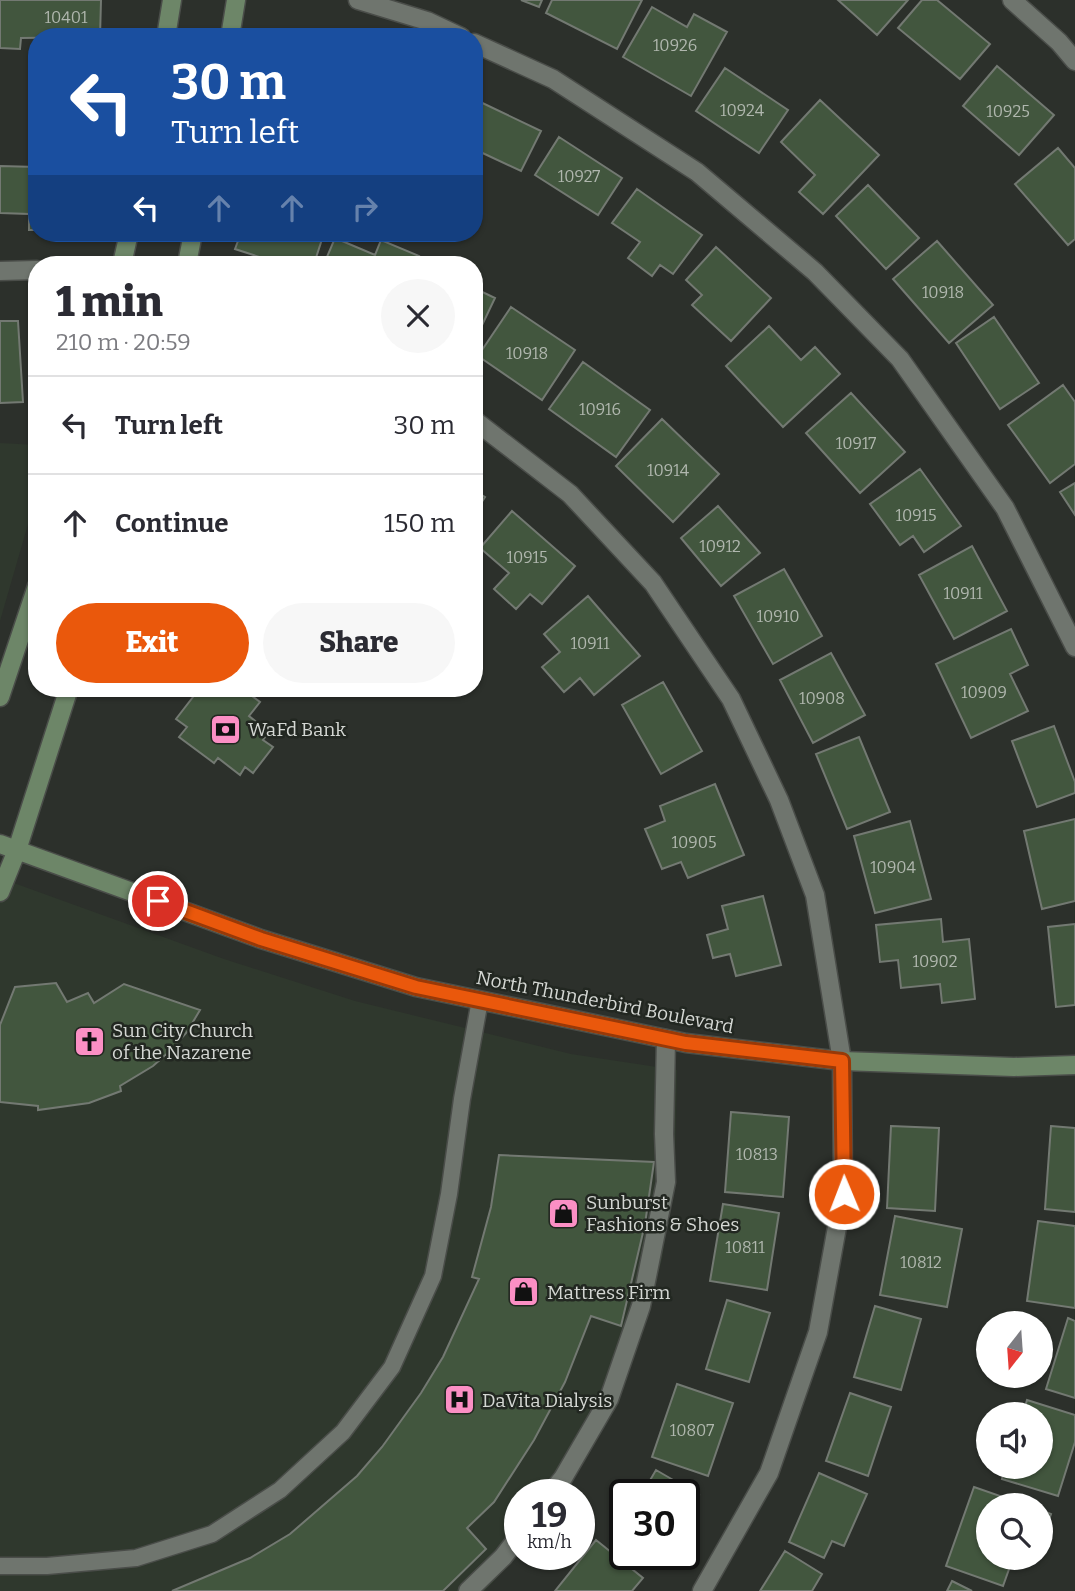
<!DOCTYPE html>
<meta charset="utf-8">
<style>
body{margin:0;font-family:Bitter,serif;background:#f7f7f7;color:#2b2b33;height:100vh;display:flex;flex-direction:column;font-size:26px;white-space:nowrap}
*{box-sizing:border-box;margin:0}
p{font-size:23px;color:#7c7c81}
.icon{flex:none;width:38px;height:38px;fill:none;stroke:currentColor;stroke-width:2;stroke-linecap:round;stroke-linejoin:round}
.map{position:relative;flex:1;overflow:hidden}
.panel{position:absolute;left:28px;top:256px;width:455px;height:441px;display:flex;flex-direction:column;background:#fff;border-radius:28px;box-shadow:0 2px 5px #0004}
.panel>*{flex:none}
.guide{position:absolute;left:28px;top:28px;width:455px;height:214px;border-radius:28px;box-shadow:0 2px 5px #0004;background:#1a4fa0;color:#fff;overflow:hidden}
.needle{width:46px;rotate:197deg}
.fabs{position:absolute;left:976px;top:1311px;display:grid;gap:14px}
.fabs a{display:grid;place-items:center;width:77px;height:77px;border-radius:50%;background:#fff;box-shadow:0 2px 5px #0004;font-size:35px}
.speed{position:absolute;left:504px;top:1479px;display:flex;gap:14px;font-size:35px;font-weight:700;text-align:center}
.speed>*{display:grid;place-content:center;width:91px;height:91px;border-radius:50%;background:#fff;box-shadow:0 2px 5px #0004;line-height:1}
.speed small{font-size:18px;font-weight:400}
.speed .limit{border:4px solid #111;border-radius:10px;background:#fff;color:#111}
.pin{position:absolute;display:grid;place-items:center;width:60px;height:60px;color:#fff;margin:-30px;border:4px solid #fff;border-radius:50%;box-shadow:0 2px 7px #0007}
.me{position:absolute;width:77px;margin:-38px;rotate:359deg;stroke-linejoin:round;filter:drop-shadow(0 0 5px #0008)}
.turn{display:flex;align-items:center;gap:24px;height:147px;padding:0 28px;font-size:32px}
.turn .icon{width:91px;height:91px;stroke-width:2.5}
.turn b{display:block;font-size:49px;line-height:60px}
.lanes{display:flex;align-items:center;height:66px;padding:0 28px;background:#0003;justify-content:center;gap:35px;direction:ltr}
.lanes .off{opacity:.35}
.round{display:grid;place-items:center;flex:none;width:74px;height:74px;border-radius:37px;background:#f7f7f7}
.overview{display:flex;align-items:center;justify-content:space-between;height:119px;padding:0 28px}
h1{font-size:42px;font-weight:800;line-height:52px}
.cta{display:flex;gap:14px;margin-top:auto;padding:14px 28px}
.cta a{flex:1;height:80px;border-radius:42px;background:#ea580c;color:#fff;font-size:28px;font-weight:800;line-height:80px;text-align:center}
.cta a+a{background:#f7f7f7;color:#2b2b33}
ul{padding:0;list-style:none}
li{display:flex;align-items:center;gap:21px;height:98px;padding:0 28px;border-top:2px solid #e1e1e2}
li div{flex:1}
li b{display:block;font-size:26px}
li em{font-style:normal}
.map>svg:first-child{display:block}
.built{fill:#2f382d}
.building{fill:#42563e;stroke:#737972;stroke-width:2}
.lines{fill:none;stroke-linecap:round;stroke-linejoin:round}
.lane-casing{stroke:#4a4d49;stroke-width:19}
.street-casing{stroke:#4a4d49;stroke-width:21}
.secondary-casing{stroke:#4a4d49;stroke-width:21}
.lane{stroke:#6f756e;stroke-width:16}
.street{stroke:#6f756e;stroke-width:18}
.secondary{stroke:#6d8668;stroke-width:18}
.route-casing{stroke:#983908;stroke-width:18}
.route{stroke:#ea580c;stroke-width:12}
.labels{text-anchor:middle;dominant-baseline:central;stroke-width:5;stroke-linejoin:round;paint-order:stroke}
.number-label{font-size:16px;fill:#b0b7ae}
.poi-label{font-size:19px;fill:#d4d7d3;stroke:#222721;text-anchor:start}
.street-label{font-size:19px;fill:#d4d7d3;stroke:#222721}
</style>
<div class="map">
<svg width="1075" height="1591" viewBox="0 0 1075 1591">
<rect width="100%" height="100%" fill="#2c302b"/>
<path class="built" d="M0,443l37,2v48l-37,128z
M0,878l224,81 131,42 216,53 106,16 -2,97 -13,93 -31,103 -23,54 -46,77h-42v59l-35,38h-485z"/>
<path class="building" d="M0,0h101l-1,37 -79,1 -1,11 -20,-1z
M521,0h21l-3,7z
M552,0h90l-25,49 -71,-36z
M838,0h70l-31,35z
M922,0h15l53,44 -30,35 -62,-51z
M652,7l35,20 7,-13 33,18 -36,64 -68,-39z
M997,66l57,49 -35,40 -56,-49z
M725,68l63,42 -29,43 -63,-42z
M474,99l67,32 -20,40 -47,-22z
M820,100l59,55 -56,59 -24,-22 16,-17 -34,-33z
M559,137l63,41 -24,37 -63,-40z
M1058,148l17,20v71l-7,6 -53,-61z
M0,166l37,1v63h-8v-16l-29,-1z
M868,185l51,53 -33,31 -50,-53z
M637,189l65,46 -29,39 -13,-9 -8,11 -24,-18 12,-16 -28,-19z
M241,233h83l-10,31h-33l-46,-15z
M335,238l40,17 6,-15 38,16 -4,8h-91z
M937,241l56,64 -44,38 -56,-64z
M716,247l55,51 -40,43 -39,-36 10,-10 -16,-15z
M474,288l21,10 -21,44z
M511,307l64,43 -33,50 -64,-44z
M994,317l45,66 -39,26 -44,-66z
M0,321h18l5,81 -23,1z
M769,326l32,34 14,-13 25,27 -57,53 -57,-61z
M583,362l67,48 -34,47 -67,-48z
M1063,385l12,17v62l-25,19 -42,-58z
M851,393l54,59 -45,41 -54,-60z
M662,419l57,55 -46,48 -57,-56z
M920,469l41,57 -37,26 -11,-16 -13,9 -30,-41z
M1075,483v32l-15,-23z
M474,490l11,7 -11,17z
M718,506l42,47 -39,33 -40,-48z
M512,511l63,55 -33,38 -12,-10 -14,15 -22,-20 15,-16 -29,-25z
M972,546l35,65 -53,28 -35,-64z
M784,569l38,67 -49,28 -39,-68z
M588,596l52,60 -46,39 -14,-17 -16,14 -22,-25 18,-15 -16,-18z
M1011,629l17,36 -18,9 18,37 -57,27 -35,-74z
M831,653l34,62 -52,28 -33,-63z
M663,682l39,69 -41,23 -39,-69z
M200,688h11l7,5 4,-5h19l19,14 -11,14 20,16 -6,8 10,7 -20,26 -8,-6 -5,8 -22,-17 -4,5 -35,-26 8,-10 -11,-8z
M1054,726l21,56v11l-38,14 -25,-66z
M859,737l31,75 -43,17 -31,-75z
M715,784l29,71 -56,23 -7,-16 -19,7 -17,-40 20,-8 -5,-15z
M1075,819v82l-33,8 -18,-78z
M910,821l21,78 -56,14 -21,-77z
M763,896l18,69 -45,11 -6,-22 -17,4 -6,-23 21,-6 -6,-23z
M941,919l2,23 26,-3 6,60 -33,4 -2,-19 -39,4 -3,-28 -18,2 -4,-37z
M1075,924v81l-19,2 -8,-80z
M56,983l11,19 21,-9 6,10 30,-19 76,26 -13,22 -17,19 -17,15 -33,20 1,5 -32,12 -51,7v-4l-38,-4v-77l15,-38z
M731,1112l58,5 -6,80 -58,-5z
M891,1126l48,2 -4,83 -48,-3z
M1051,1126l24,2v84l-30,-3z
M499,1155l155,7 -9,62 -24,102 -30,-10 -26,66 -31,58 -40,62 -27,26 19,21 -43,42h-271l78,-33 40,-24 67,-58 25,-29 39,-54 22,-36 36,-78 -7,-2 19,-70z
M723,1204l56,9 -12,77 -57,-9z
M895,1216l67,13 -15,78 -67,-12z
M1038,1221l37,5v82l-48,-7z
M727,1300l43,13 -21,69 -43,-13z
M875,1306l46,13 -20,71 -47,-13z
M1068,1318l7,3v77l-29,-9z
M677,1384l56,19 -25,73 -56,-19z
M850,1393l41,14 -23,69 -42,-15z
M1027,1400l48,15v27l-17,54 -56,-17 3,-13h36v-52h-18z
M656,1470l43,25 -15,26v-27h-42z
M819,1473l48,21 -23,52 -12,-5 -8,17 -35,-16z
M974,1487l52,18h-37v53h24l-10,28 -57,-20z
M1041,1510l10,4 -10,28z
M625,1524v20l-9,-4z
M596,1540l47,38 -11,13h-77z
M785,1551l37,23 -10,17h-52z
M642,1554h24l-6,10z
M952,1581l20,10h-25z"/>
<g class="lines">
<defs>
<path id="lane" d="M0,1566h47l89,-8 76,-24 68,-44 63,-58 49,-65 41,-91 16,-82 13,-95 18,-99"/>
<path id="street" d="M358,0l69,21 34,16
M1012,0l47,42 16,19
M474,43l79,36 144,93 118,100 85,87 105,149 70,139
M0,271l37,-1
M474,420l96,74 83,89 78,116 48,101 36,95 27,166 1,133 -25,138 -49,141 -67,118
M550,1494l13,-16 46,-79 32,-93 25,-124 -2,-48 2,-95
M468,1591l35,-34 17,-22"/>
<path id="secondary" d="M166,37l6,-37
M230,37l6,-37
M122,264l7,-31
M187,264l6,-31
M0,697l37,-111
M0,844l261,95 155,48 270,56 156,18 172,6 61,-2
M0,892l17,-42 52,-162"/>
</defs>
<use href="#lane" class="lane-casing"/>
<use href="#street" class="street-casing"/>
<use href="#secondary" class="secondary-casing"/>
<use href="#lane" class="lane"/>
<use href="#street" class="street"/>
<use href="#secondary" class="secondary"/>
</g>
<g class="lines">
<defs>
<path id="route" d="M158,901l103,38 155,48 270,56 156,18 2,133"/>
</defs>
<use href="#route" class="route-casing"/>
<use href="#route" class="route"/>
</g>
<defs>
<symbol id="bank-square" viewBox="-11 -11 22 22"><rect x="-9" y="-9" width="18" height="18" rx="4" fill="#fb8fc4" stroke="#222721"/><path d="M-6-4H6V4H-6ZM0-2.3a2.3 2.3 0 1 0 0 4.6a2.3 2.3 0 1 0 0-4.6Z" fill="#111"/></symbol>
<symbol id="church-square" viewBox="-11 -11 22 22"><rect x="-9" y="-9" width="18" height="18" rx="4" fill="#fb8fc4" stroke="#222721"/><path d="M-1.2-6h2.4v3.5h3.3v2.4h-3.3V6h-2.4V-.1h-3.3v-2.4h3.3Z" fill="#111"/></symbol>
<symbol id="shop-square" viewBox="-11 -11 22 22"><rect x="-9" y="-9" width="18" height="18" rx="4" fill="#fb8fc4" stroke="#222721"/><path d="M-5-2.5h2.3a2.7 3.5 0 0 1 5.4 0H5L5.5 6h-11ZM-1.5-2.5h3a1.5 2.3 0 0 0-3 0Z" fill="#111"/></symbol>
<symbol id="hospital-square" viewBox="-11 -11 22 22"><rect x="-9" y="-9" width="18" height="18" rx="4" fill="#fb8fc4" stroke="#222721"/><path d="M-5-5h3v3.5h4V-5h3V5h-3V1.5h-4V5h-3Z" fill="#111"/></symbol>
</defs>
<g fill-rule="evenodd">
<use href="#bank-square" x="208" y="712" width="35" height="35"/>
<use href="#church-square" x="72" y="1024" width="35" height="35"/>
<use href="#shop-square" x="546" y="1196" width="35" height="35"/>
<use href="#shop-square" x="506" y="1274" width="35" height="35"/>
<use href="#hospital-square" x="442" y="1382" width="35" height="35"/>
</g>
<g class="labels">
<g class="number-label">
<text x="66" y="17">10401</text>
<text x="675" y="45">10926</text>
<text x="742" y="110">10924</text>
<text x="1008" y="111">10925</text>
<text x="579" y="176">10927</text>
<text x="943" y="292">10918</text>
<text x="527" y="353">10918</text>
<text x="600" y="409">10916</text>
<text x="856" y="443">10917</text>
<text x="668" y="470">10914</text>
<text x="916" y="515">10915</text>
<text x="720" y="546">10912</text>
<text x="527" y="557">10915</text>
<text x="963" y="593">10911</text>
<text x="778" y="616">10910</text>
<text x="590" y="643">10911</text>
<text x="984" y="692">10909</text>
<text x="822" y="698">10908</text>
<text x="694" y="842">10905</text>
<text x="893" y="867">10904</text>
<text x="935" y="961">10902</text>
<text x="757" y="1154">10813</text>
<text x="745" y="1247">10811</text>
<text x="921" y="1262">10812</text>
<text x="692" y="1430">10807</text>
</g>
<g class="poi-label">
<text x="248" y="729">WaFd Bank</text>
<text x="112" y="1030">Sun City Church<tspan x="112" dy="22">of the Nazarene</tspan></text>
<text x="586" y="1202">Sunburst<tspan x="586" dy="22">Fashions &amp; Shoes</tspan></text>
<text x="547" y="1292">Mattress Firm</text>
<text x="482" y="1400">DaVita Dialysis</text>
</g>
<g class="street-label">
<text transform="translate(605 1002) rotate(11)">North Thunderbird Boulevard</text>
</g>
</g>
</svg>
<div class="fabs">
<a><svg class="needle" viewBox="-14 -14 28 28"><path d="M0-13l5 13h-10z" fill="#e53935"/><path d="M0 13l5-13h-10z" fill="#7c7c81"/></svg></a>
<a><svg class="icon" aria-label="sound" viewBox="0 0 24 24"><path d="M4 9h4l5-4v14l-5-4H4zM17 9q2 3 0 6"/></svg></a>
<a><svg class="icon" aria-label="search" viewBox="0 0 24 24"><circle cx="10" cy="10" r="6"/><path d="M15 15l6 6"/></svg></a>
</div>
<div class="speed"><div>19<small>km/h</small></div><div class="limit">30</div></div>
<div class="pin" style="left:158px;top:901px;background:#d93025"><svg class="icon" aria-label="arrive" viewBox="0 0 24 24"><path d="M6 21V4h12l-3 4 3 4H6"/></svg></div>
<svg class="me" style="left:844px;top:1194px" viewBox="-20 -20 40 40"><circle r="17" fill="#ea580c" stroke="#fff" stroke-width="3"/><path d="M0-11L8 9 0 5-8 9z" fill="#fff"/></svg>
<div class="guide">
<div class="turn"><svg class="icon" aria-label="left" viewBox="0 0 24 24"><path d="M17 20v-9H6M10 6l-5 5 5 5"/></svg><div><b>30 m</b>Turn left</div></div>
<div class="lanes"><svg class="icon" aria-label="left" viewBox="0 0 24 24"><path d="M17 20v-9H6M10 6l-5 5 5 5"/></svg><svg class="icon off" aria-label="ahead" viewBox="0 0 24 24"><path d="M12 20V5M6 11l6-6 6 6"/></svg><svg class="icon off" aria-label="ahead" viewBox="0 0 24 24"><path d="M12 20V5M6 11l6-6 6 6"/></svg><svg class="icon off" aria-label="right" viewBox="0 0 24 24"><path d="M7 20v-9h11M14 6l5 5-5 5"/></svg></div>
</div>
<section class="panel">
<div class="overview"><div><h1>1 min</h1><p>210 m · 20:59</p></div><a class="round"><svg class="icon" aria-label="close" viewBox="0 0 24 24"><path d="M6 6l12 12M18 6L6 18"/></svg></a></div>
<ul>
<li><svg class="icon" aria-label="left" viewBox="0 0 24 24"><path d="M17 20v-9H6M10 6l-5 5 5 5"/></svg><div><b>Turn left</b></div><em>30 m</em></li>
<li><svg class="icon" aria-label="ahead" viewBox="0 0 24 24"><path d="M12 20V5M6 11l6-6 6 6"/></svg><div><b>Continue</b></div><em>150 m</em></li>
</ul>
<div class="cta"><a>Exit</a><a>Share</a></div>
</section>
</div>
